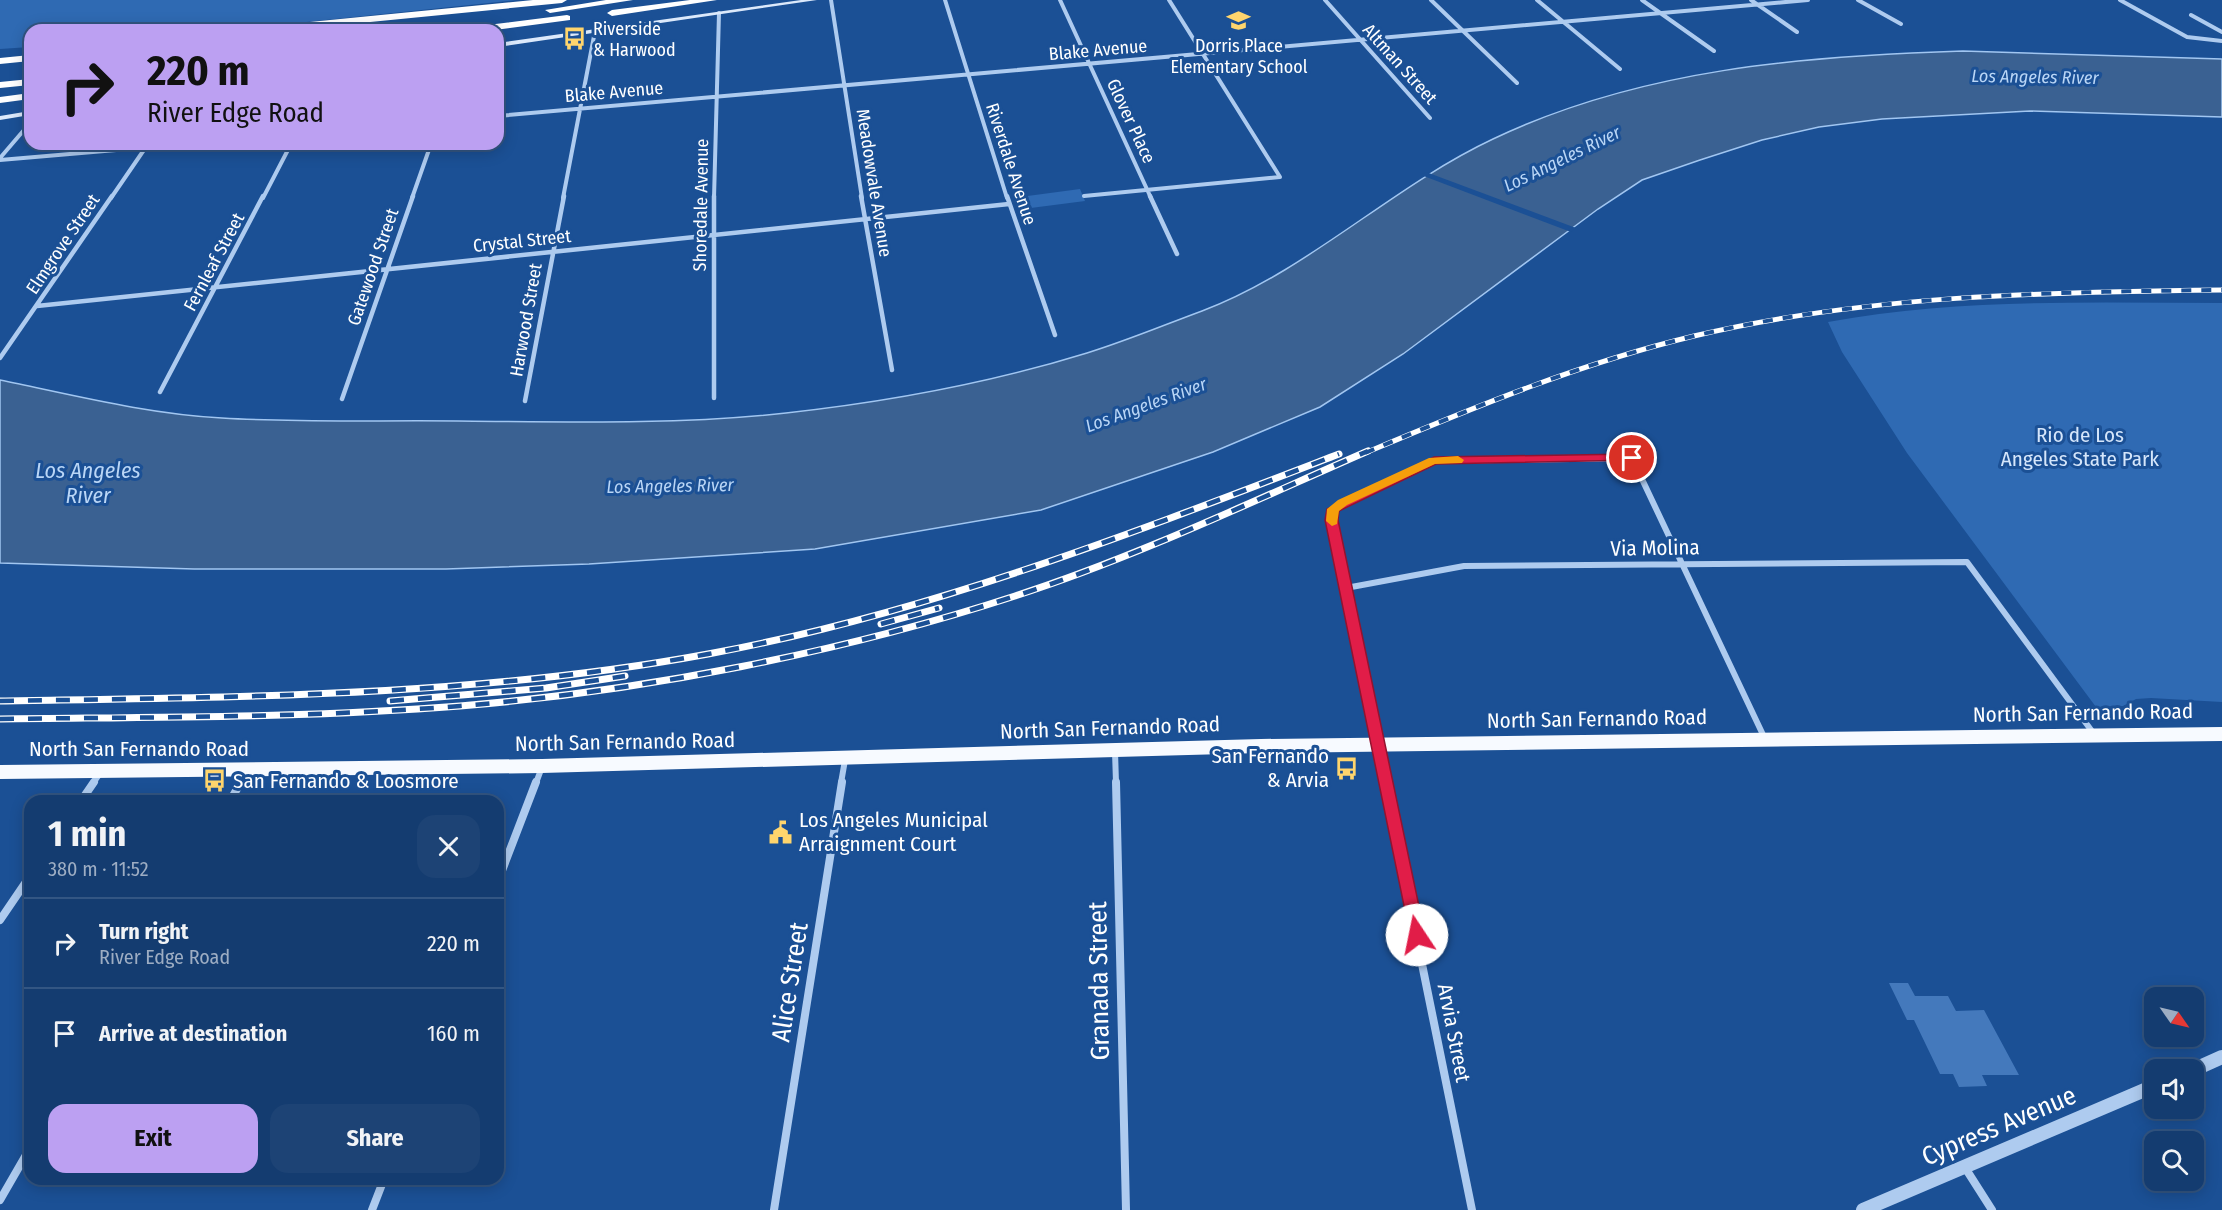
<!DOCTYPE html>
<meta charset="utf-8">
<style>
body{margin:0;font-family:"Fira Sans Condensed",sans-serif;background:#1d4375;color:#f1f3f6;height:100vh;display:flex;flex-direction:column;font-size:22px;white-space:nowrap}
*{box-sizing:border-box;margin:0}
p{font-size:20px;color:#9dadc3}
.icon{flex:none;width:33px;height:33px;fill:none;stroke:currentColor;stroke-width:2;stroke-linecap:round;stroke-linejoin:round}
.map{position:relative;flex:1;overflow:hidden}
.sheet{position:absolute;left:24px;top:795px;width:480px;height:390px;display:flex;flex-direction:column;background:#143c70;border-radius:18px;box-shadow:0 3px 15px #0003,0 0 0 2px #335683}
.sheet>*{flex:none}
.guide{position:absolute;left:24px;top:24px;width:480px;height:126px;border-radius:18px;box-shadow:0 3px 15px #0003,0 0 0 2px #335683;background:#bca0f2;color:#111;overflow:hidden}
.needle{width:39px;rotate:124deg}
.buttons{position:absolute;left:2144px;top:987px;display:grid;gap:12px}
.buttons a{display:grid;place-items:center;width:60px;height:60px;border-radius:12px;background:#143c70;box-shadow:0 3px 15px #0003,0 0 0 2px #335683;font-size:30px}
.pin{position:absolute;display:grid;place-items:center;width:51px;height:51px;color:#fff;margin:-26px;border:3px solid #fff;border-radius:50%;box-shadow:0 2px 6px #0007}
.me{position:absolute;width:66px;margin:-33px;rotate:349deg;stroke-linejoin:round;filter:drop-shadow(0 0 4px #0008)}
.turn{display:flex;align-items:center;gap:21px;height:126px;padding:0 24px;font-size:27px}
.turn .icon{width:78px;height:78px;stroke-width:2.5}
.turn b{display:block;font-size:42px;line-height:51px}
.round{display:grid;place-items:center;flex:none;width:63px;height:63px;border-radius:18px;background:#1d4375}
.summary{display:flex;align-items:center;justify-content:space-between;height:102px;padding:0 24px}
h1{font-size:36px;font-weight:700;line-height:45px}
.primary-button{display:flex;gap:12px;margin-top:auto;padding:12px 24px}
.primary-button a{flex:1;height:69px;border-radius:18px;background:#bca0f2;color:#111;font-size:24px;font-weight:700;line-height:69px;text-align:center}
.primary-button a+a{background:#1d4375;color:#f1f3f6}
ul{padding:0;list-style:none}
li{display:flex;align-items:center;gap:18px;height:90px;padding:0 24px;border-top:2px solid #335683}
li div{flex:1}
li b{display:block;font-size:22px}
li em{font-style:normal}
.map>svg:first-child{display:block}
.green{fill:#2f6ab3}
.water{fill:#3a6192;stroke:#a1c6f1;stroke-width:1.5}
.pier{fill:#1b5095}
.building{fill:#4479bc}
.lines{fill:none;stroke-linecap:round;stroke-linejoin:round}
.minor-far3{stroke:#aecbef;stroke-width:4}
.minor-far2{stroke:#aecbef;stroke-width:4.5}
.minor-far1{stroke:#aecbef;stroke-width:6}
.minor{stroke:#aecbef;stroke-width:8}
.tertiary{stroke:#aecbef;stroke-width:14}
.secondary{fill:#dce9fb;fill-rule:evenodd}
.primary{fill:#f7faff;fill-rule:evenodd}
.motorway{fill:#fff;fill-rule:evenodd}
.rail-far1-casing{stroke:#fff;stroke-width:5}
.rail-casing{stroke:#fff;stroke-width:7}
.rail-far1{stroke:#1b5095;stroke-width:4;stroke-dasharray:10;stroke-linecap:butt}
.rail{stroke:#1b5095;stroke-width:4.5;stroke-dasharray:14;stroke-linecap:butt}
.route{fill:#e11d48;stroke:#92132f;stroke-width:1.5}
.slow{fill:#f59e0b}
.labels{text-anchor:middle;dominant-baseline:central;stroke-width:6;stroke-linejoin:round;paint-order:stroke}
.far-poi-label{font-size:18px;fill:#fff;stroke:#1b5095;text-anchor:start}
.far-street-label{font-size:18px;fill:#fff;stroke:#1b5095}
.far-water-label{font-size:18px;font-style:italic;fill:#bad6f6;stroke:#1b5095}
.park-label{font-size:21px;fill:#d5e6fb;stroke:#1b5095}
.street-label{font-size:21px;fill:#fff;stroke:#1b5095}
.poi-label{font-size:21px;fill:#fff;stroke:#1b5095;text-anchor:start}
.water-label{font-size:22px;font-style:italic;fill:#bad6f6;stroke:#1b5095}
.near-street-label{font-size:26px;fill:#fff;stroke:#1b5095}
</style>
<div class="map">
<svg width="2222" height="1210" viewBox="0 0 2222 1210">
<rect width="100%" height="100%" fill="#1b5095"/>
<path class="green" d="M0,0h517l-287,30h-200v17l-30,2z
M1080,189l5,12 -62,8 -3,-12z
M2222,303v399l-71,-4 -15,1 -13,7 -27,1 -189,-254 -65,-101 -14,-30c129,-24 263,-19 394,-19z"/>
<path class="water" d="M1963,51l259,8v58l-192,-6 -148,8 -63,8 -57,13 -62,20 -58,20 -44,29 -195,145 -83,53 -107,45 -172,58 -226,39 -226,15 -143,5h-252l-194,-6v-183c73,15 147,34 222,38 78,5 158,2 236,3 108,1 219,4 328,-8 100,-11 204,-30 301,-60 39,-12 77,-28 115,-42 106,-40 189,-124 291,-172 147,-70 310,-83 470,-88z"/>
<path class="pier" d="M1426,172l150,56 -5,4 -150,-57z"/>
<path class="building" d="M1889,983h19l7,13h33l8,15 28,-1 35,65h-37l5,11 -28,1 -6,-13h-13l-26,-54h-7z"/>
<g class="lines">
<path class="minor-far3" d="M831,0l31,198
M945,0l62,198
M1060,0l91,198
M1325,0l105,118
M1431,0l86,83
M1537,0l83,69
M1642,0l72,51
M1751,0l46,32
M1858,0l43,24
M2120,0l67,37 35,4
M2191,15l31,17
M498,116l1310,-116
M0,158l30,-35
M0,160l186,-16
M1084,196l196,-19 -111,-177
M111,198l37,-54
M263,198l28,-54
M412,198l19,-54
M563,198l32,-167
M714,198l5,-185"/>
<path class="minor-far2" d="M714,196v202
M861,196l31,174
M1007,196l48,139
M1150,196l27,58
M37,306l972,-102
M0,358l112,-162
M160,392l103,-196
M342,399l71,-203
M525,401l39,-205"/>
<path class="minor-far1" d="M1346,588l118,-22 503,-4 127,172
M1115,751l1,32
M93,783l8,-11
M240,783l7,-11
M536,783l6,-16
M841,783l4,-23
M1385,783l-53,-263 1,-11 101,-48 198,-3 133,281"/>
<path class="minor" d="M1116,782l10,428
M1385,782l87,428
M81,801l13,-19
M230,801l11,-19
M498,881l38,-99
M0,920l30,-44
M1964,1166l28,44
M0,1200l30,-52
M372,1210l12,-31
M774,1210l68,-428"/>
<path class="tertiary" d="M2193,1070l29,-13
M1863,1210l291,-124"/>
<path class="secondary" d="M801,0h16l-319,47v-4z
M30,111v4l-30,5v-4z"/>
<path class="primary" d="M2222,727v14l-961,12 -719,20 -542,6v-14l542,-6 719,-20z"/>
<path class="motorway" d="M533,0h34l-5,3 -273,27h-35l5,-3z
M606,0h27l-83,13 -5,-3z
M690,0h27l-105,16 -5,-3 5,-3z
M567,15l3,1v4l-75,10h-29l5,-3z
M30,55v6l-30,3v-6z
M30,79v6l-30,3v-6z
M30,93v6l-30,4v-6z"/>
<defs>
<path id="rail-far1" d="M1365,453c107,-45 216,-90 329,-117 173,-41 351,-44 528,-46"/>
<path id="rail" d="M881,624l58,-16
M0,701c236,-4 475,-4 708,-47 218,-40 425,-121 631,-200
M390,701l156,-13 79,-12
M0,719c153,-2 307,-1 460,-13 183,-15 380,-53 555,-110 121,-39 236,-94 353,-145"/>
</defs>
<use href="#rail-far1" class="rail-far1-casing"/>
<use href="#rail" class="rail-casing"/>
<use href="#rail-far1" class="rail-far1"/>
<use href="#rail" class="rail"/>
</g>
<path class="route" d="M1632,454l6,4 -1,2 -201,4 -97,47 -1,9 87,415 -2,5 -6,3 -6,-3 -86,-420 2,-11 107,-52z"/>
<path class="slow" d="M1458,456l6,4 -2,3 -27,1 -88,41 -8,6 -2,13 -5,2 -6,-5 1,-12 11,-9 91,-42z"/>
<defs>
<symbol id="school-bare" viewBox="-9 -9 18 18"><path d="M0-5L7-2L0 1L-7-2ZM-4 1L0 2.5L4 1V4Q0 6-4 4Z" fill="#ffd56d" stroke="#1b5095" stroke-width="2.5" paint-order="stroke"/></symbol>
<symbol id="bus-bare" viewBox="-9 -9 18 18"><path d="M-5-6H5V4H4V6H2V4H-2V6H-4V4H-5ZM-3.5-4V0h7V-4ZM-3.5 1.2v1.5H-2V1.2ZM2 1.2v1.5H3.5V1.2Z" fill="#ffd56d" stroke="#1b5095" stroke-width="2.5" paint-order="stroke"/></symbol>
<symbol id="civic-bare" viewBox="-9 -9 18 18"><path d="M-.6-6.5H3V-4.5H.6V-3L4-1V1h2V6H-6V1h2V-1L-.6-3ZM-1.2 2.5V6h2.4V2.5Z" fill="#ffd56d" stroke="#1b5095" stroke-width="2.5" paint-order="stroke"/></symbol>
</defs>
<g fill-rule="evenodd">
<use href="#school-bare" x="1222" y="4" width="33" height="33"/>
<use href="#bus-bare" x="558" y="22" width="33" height="33"/>
<use href="#bus-bare" x="1330" y="752" width="33" height="33"/>
<use href="#bus-bare" x="198" y="764" width="33" height="33"/>
<use href="#civic-bare" x="764" y="816" width="33" height="33"/>
</g>
<g class="labels">
<g class="far-poi-label">
<text x="593" y="29">Riverside<tspan x="593" dy="21">&amp; Harwood</tspan></text>
<text x="1239" y="46" text-anchor="middle">Dorris Place<tspan x="1239" dy="21">Elementary School</tspan></text>
</g>
<g class="far-street-label">
<text transform="translate(1098 50) rotate(-5)">Blake Avenue</text>
<text transform="translate(1400 64) rotate(48)">Altman Street</text>
<text transform="translate(614 92) rotate(-5)">Blake Avenue</text>
<text transform="translate(1131 121) rotate(65)">Glover Place</text>
<text transform="translate(1011 164) rotate(72)">Riverdale Avenue</text>
<text transform="translate(874 183) rotate(81)">Meadowvale Avenue</text>
<text transform="translate(701 205) rotate(-89)">Shoredale Avenue</text>
<text transform="translate(522 241) rotate(-6)">Crystal Street</text>
<text transform="translate(63 244) rotate(-56)">Elmgrove Street</text>
<text transform="translate(214 262) rotate(-62)">Fernleaf Street</text>
<text transform="translate(373 267) rotate(-71)">Gatewood Street</text>
<text transform="translate(526 320) rotate(-80)">Harwood Street</text>
</g>
<g class="far-water-label">
<text transform="translate(2035 77) rotate(1)">Los Angeles River</text>
<text transform="translate(1562 159) rotate(-26)">Los Angeles River</text>
<text transform="translate(1146 405) rotate(-20)">Los Angeles River</text>
<text transform="translate(670 486) rotate(-1)">Los Angeles River</text>
</g>
<g class="park-label">
<text x="2080" y="435">Rio de Los<tspan x="2080" dy="24">Angeles State Park</tspan></text>
</g>
<g class="street-label">
<text transform="translate(1655 548) rotate(-1)">Via Molina</text>
<text transform="translate(2083 713) rotate(-1)">North San Fernando Road</text>
<text transform="translate(1597 719) rotate(-1)">North San Fernando Road</text>
<text transform="translate(1110 728) rotate(-2)">North San Fernando Road</text>
<text transform="translate(625 742) rotate(-1)">North San Fernando Road</text>
<text x="139" y="749">North San Fernando Road</text>
<text transform="translate(1454 1033) rotate(79)">Arvia Street</text>
</g>
<g class="poi-label">
<text x="1329" y="756" text-anchor="end">San Fernando<tspan x="1329" dy="24">&amp; Arvia</tspan></text>
<text x="233" y="781">San Fernando &amp; Loosmore</text>
<text x="799" y="820">Los Angeles Municipal<tspan x="799" dy="24">Arraignment Court</tspan></text>
</g>
<g class="water-label">
<text x="88" y="470">Los Angeles<tspan x="88" dy="25">River</tspan></text>
</g>
<g class="near-street-label">
<text transform="translate(1099 981) rotate(-91)">Granada Street</text>
<text transform="translate(790 982) rotate(-81)">Alice Street</text>
<text transform="translate(1999 1126) rotate(-23)">Cypress Avenue</text>
</g>
</g>
</svg>
<div class="buttons">
<a><svg class="needle" viewBox="-14 -14 28 28"><path d="M0-13l5 13h-10z" fill="#e53935"/><path d="M0 13l5-13h-10z" fill="#9dadc3"/></svg></a>
<a><svg class="icon" aria-label="sound" viewBox="0 0 24 24"><path d="M4 9h4l5-4v14l-5-4H4zM17 9q2 3 0 6"/></svg></a>
<a><svg class="icon" aria-label="search" viewBox="0 0 24 24"><circle cx="10" cy="10" r="6"/><path d="M15 15l6 6"/></svg></a>
</div>
<div class="pin" style="left:1632px;top:458px;background:#d93025"><svg class="icon" aria-label="arrive" viewBox="0 0 24 24"><path d="M6 21V4h12l-3 4 3 4H6"/></svg></div>
<svg class="me" style="left:1417px;top:935px" viewBox="-20 -20 40 40"><circle r="19" fill="#fff"/><path d="M0-13L10 11 0 6-10 11z" fill="#e11d48"/></svg>
<div class="guide">
<div class="turn"><svg class="icon" aria-label="right" viewBox="0 0 24 24"><path d="M7 20v-9h11M14 6l5 5-5 5"/></svg><div><b>220 m</b>River Edge Road</div></div>
</div>
<section class="sheet">
<div class="summary"><div><h1>1 min</h1><p>380 m · 11:52</p></div><a class="round"><svg class="icon" aria-label="close" viewBox="0 0 24 24"><path d="M6 6l12 12M18 6L6 18"/></svg></a></div>
<ul>
<li><svg class="icon" aria-label="right" viewBox="0 0 24 24"><path d="M7 20v-9h11M14 6l5 5-5 5"/></svg><div><b>Turn right</b><p>River Edge Road</p></div><em>220 m</em></li>
<li><svg class="icon" aria-label="arrive" viewBox="0 0 24 24"><path d="M6 21V4h12l-3 4 3 4H6"/></svg><div><b>Arrive at destination</b></div><em>160 m</em></li>
</ul>
<div class="primary-button"><a>Exit</a><a>Share</a></div>
</section>
</div>
